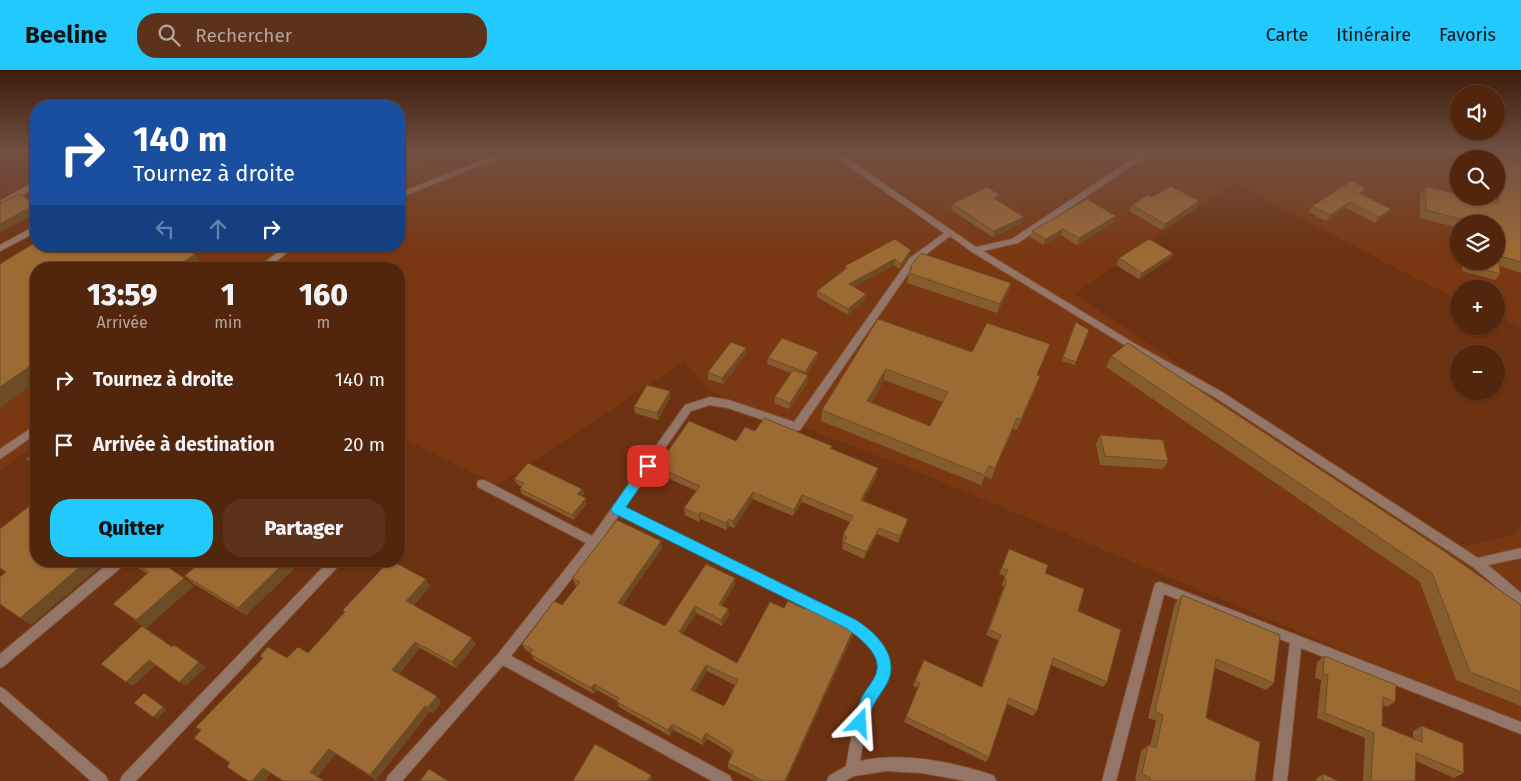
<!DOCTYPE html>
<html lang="fr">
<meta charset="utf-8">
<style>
body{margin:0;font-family:"Fira Sans",sans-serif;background:#5c321b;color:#f1f3f6;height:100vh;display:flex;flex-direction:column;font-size:19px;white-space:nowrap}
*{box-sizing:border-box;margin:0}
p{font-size:16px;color:#b5a59d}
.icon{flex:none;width:28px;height:28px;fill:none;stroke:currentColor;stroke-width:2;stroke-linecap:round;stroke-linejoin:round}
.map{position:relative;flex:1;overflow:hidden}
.drawer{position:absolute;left:30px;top:192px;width:375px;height:305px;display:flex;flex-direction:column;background:#52260d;border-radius:20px;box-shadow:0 1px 4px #0004,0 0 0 1px #68432e}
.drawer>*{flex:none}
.banner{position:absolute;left:30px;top:30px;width:375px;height:152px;border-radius:20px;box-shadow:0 1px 4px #0004,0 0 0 1px #68432e;background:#1a4fa0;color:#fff;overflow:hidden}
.tools{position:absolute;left:1450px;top:15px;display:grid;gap:10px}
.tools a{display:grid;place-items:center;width:55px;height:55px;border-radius:50%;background:#52260d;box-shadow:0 1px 4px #0004,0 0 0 1px #68432e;font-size:25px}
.pin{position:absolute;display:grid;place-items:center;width:42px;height:42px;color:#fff;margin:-21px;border-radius:10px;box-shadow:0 2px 8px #0006}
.me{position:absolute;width:55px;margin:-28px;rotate:20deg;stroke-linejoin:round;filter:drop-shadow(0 0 4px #0008)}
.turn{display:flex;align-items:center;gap:18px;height:105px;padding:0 20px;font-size:22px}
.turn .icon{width:65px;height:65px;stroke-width:2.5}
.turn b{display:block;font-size:35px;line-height:42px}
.lanes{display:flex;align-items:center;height:48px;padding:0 20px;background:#0003;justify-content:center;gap:25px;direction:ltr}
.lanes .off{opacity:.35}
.eta{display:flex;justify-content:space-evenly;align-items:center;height:85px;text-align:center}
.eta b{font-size:30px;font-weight:800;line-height:35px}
.action{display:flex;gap:10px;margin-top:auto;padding:10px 20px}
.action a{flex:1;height:58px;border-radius:20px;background:#21c9fd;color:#111;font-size:20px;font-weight:800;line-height:58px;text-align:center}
.action a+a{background:#5c321b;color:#f1f3f6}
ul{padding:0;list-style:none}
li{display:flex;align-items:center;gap:15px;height:65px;padding:0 20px}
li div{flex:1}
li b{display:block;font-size:19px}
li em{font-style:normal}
header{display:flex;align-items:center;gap:30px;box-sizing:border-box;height:70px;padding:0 25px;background:#21c9fd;color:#111}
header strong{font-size:24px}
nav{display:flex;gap:28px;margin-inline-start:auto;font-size:18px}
.search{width:350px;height:45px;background:#5c321b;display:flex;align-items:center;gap:12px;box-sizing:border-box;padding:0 18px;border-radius:20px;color:#b5a59d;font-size:19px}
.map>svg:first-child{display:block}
.built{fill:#7a3812;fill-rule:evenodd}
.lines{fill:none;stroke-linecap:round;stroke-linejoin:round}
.street-casing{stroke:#844f32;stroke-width:2}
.street{fill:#947668;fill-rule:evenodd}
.wall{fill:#865c2d;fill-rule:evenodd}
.shaded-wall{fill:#6d4b24}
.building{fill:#9c6b34;stroke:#6d4b24;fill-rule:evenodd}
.route{fill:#21c9fd;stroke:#1583a4}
</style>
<header>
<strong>Beeline</strong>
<div class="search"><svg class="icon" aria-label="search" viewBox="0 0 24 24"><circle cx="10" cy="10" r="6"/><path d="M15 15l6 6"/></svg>Rechercher</div>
<nav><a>Carte</a><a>Itinéraire</a><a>Favoris</a></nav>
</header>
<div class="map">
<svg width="1521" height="711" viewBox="0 0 1521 711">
<rect width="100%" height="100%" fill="#6d3211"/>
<path class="built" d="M399,81h1122v176l-25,-11v-27h-37v10l-38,-18 -187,-98 -160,111 381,255 59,-14 7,-11v201l-622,-261 -189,-73 -25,-30 -187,124 -99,-49v-167h-363v175l-36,27v-193l52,-32h347zM1459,89h37v37h-37zM1459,154h37v37h-37z"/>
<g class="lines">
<defs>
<path id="street" d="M505,81h11l-117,47v-5z
M827,81h9l140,96 36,-8 132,-88h9l-135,92 -35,8 154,94 85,47 256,166 43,-10v10l-33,7 33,28v12l-4,-1 -44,-37 -257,-169 -85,-49 -159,-97 -22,-16 -34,26 -116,168 -4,1 -68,-23 -18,-3 -19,6 -67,96 231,113c20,14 42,34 32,60 -3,9 -10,15 -14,24 -7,18 -10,38 -13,57 43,-9 88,0 129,13l5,2 2,5h-30l-44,-8 -36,-2 -32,5 -9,5h-18l2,-5 17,-10c4,-21 7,-42 14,-61 4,-10 12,-18 16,-28 9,-22 -13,-38 -29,-49l-228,-113 -21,30 -87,111 219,120 2,5h-20l-209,-116 -101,116h-16l2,-5 110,-122 88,-111 -108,-56 -1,-3 1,-3 4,-1 4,1 106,55 93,-131 25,-8 19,3 65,22 116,-164 34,-25z
M33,113h3v5l-36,18v-5z
M33,157h3v5l-36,19v-6z
M286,176h10l-30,23h-10z
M36,355v9l-36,25v-10z
M111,491h15l-2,4 -120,101 -4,2v-14z
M329,491h14l-207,220h-16l2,-5z
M1160,512l361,140v12l-220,-86 -14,133h-14l17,-138 -126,-49 -48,187h-14l52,-194 2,-4z
M0,617l4,2 102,87 2,5h-17l-91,-80z"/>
</defs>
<use href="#street" class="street-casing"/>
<use href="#street" class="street"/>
</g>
<path class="wall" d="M399,81l21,5 3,8 -14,5 -10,-12z
M964,81h39l-21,11z
M1354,81h37l-1,2 -12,9z
M1496,87l25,5v111l-21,-7v8l-5,6 -33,-9v-10h34v-37h-37v4l-39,-10v-23l6,-8 66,15 -1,-6h5v-37h-2z
M1362,124l-1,1 26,20 -12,8 -29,-15 -20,13 -17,-9 3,-6z
M1000,125l-2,6 24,22 -29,14 -42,-27 1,-6z
M1152,127l44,11 -34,22 -33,-19 3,-6z
M1114,152l-37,23 -16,-10 -18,10 -13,-8 2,-6z
M1173,183l-3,6 -31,20 -23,-14 3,-7z
M910,186l-10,13 -6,-4 -41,22 12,13 -17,15 -31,-18v-6l28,-22v-3z
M910,197l101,16 -3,10 -11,20 -90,-30z
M878,249l94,33 78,-8 -13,31 -1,12 -19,43 -4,-1 -22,50 -6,-3 -4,9 -160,-64 1,-11zM884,310l59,22 -13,24 -59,-23z
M1076,252v40l-1,3 -13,-4z
M818,282v6l-12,17h2v7l-19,27 -15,-6 1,-6 16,-24 -24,-9 1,-6z
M746,284l-23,30 -15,-5v-7z
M1111,286l410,249v101l-65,-26 -36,-98 -314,-215z
M670,327l-12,23 -23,-7 -1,-6z
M755,361l77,15 -1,3 46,26 -14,26 45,18 -2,7 -8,17 -21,-9 -13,25 -22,-10 1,-6 -1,-1 1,-7 7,-13 -48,-20 -9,14 -40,-17 -19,29 -5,-2 -3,4 -25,-11 -2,3 -14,-7 -1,-7 13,-17 -39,-17 -1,-7 79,-26z
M1100,365l68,26 -5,8 -63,-4 -4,-21z
M36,382v15l-10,-8z
M514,409l68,10 2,5 -2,2 5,7 -13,17 -52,-26 -2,-5 2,-2 -5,-3z
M662,478l-40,57 43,21 70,-48v6l-13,22 6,3 1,6 -7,11 -26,-13 -13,21 54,29 47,-55 21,1 49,19 -1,7 -67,146h-32l-26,-13v-5l4,-9 -25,-15 -4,6 -30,-15 -3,6 -51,-29 -2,-6 -20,-11 -3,4 -60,-34 -3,-7 -6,-3 -3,-6 40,-39 15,-19 -2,-1 -3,-7zM707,601l28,14 -11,21 -29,-15z
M1009,479l36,24 33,38 29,71 -4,5 -52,-22 -14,46 -4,5 -26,-12 -18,53 -3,5 -82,-40 14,-34 -5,-2 11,-26 57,27 17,-47 -12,-5 18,-49 -2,-1 3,-9 -6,-2z
M127,491h36l9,9 21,16 -47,42 -33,-24 35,-30z
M201,491h101l-56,54 -52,-31 -9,-8z
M430,516l-16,19 62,39 -20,24 -36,-20 -21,26 42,28 -8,11 -3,-2 -54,69 -40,-26 -65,19 -7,8 -34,-18 57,-105 21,-5 36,-41 -1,-2z
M1182,525l92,88 -8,7 -51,-22 -9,50 49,63h-118l-2,-1 6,-29 7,-6 2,1 6,-25 -8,-3 27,-115z
M1324,586l71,46 -8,5 -4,-2 -1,21 31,13v-8l9,-5 42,47 -10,5 -38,-17 -1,20h-52l2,-43 -48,-20 4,-38 -6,-2 2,-16z
M1323,704l15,7h-22l1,-3z"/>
<path class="shaded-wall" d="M993,81h10l-21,11 2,-6z
M1387,81h4l-1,2 -12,9 5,-8z
M420,86l3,8 -14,5 -3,-8z
M1366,118l-4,6 -7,5 4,-6z
M1000,125l-2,6 -4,-3z
M1199,131l-3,7 -34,22 3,-6z
M1350,132l-4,6 -20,13 4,-6z
M36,134v9l-36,20v-9z
M1391,139l-4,6 -12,8 4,-6z
M1116,146l-2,6 -37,23 2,-7z
M1024,147l-2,6 -29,14 1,-6z
M1063,159l-2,6 -18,10 3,-6z
M911,180l-1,6 -10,13 1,-5z
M1173,183l-3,6 -31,20 3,-6z
M195,184l8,12 -4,3h-26z
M895,189l-1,6 -46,25 1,-6z
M1011,213l-3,10 -11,20 3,-9z
M866,224l-1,6 -17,15v-6z
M746,278v6l-23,30 -1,-6z
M818,282v6l-14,20 1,-6z
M36,292v20l-36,26v-21z
M886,299l-2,11 -19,32 2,-11z
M808,305v7l-19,27 1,-6z
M670,321v6l-12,23 -1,-7z
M1017,348l-4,11 -22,50 4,-11z
M878,398l-1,7 -17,32 1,-7z
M582,419l2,5 -5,6 -2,-6z
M753,422v7l-19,29 -1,-7z
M802,425v7l-9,14 1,-6z
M586,428l1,5 -13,17 -2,-5z
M700,442l1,7 -2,3v-7z
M728,449l1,7 -3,4v-7z
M908,449l-2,7 -8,17 2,-7z
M879,458l-2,6 -13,25 2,-7z
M661,471l1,7 -42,61 -2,-6z
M87,491h20l-76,64 -11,-7z
M286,491h16l-56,54 -8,-7z
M164,492l9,8 -2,1 -9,-8z
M184,508l9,8 -47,42 -10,-8z
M735,508v6l-16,27v-7z
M426,509l4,7 -19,22 -5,-7z
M695,536l1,7 -16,26 -1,-7z
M728,539l1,6 -7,11 -1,-6z
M854,558l-1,7 -67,146h-1z
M472,568l4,6 -20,24 -4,-6z
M415,572l5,6 -23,28 -5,-6z
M149,590l7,5 -23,21 -7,-4z
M199,592l7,5 -20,19 -7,-4z
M706,595l1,6 -15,25 -1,-6z
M594,614l3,6 -3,4 -3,-6z
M144,623l23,16 -10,10 -4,-2z
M437,626l4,6 -8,11 -5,-6z
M425,636l5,5 -54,69 -6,-5z
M672,654l1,6 -3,6 -2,-6z
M706,663l1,6 -4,6 -1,-5z
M329,679l7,5 -19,23 -7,-5z
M263,698l8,5 -7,8h-12z
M651,705l1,4 -1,2h-4z"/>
<path class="building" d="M399,81h16l5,5 -14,5 -7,-8z
M975,81h18l-9,5z
M1378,81h9l-4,3z
M1496,87l25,5v100l-21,-6 -2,-28h-2v-4h-15l-55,-14v-23l33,7v2h8l32,8z
M1351,111l15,7 -7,5 32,16 -12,8 -29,-15 -20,13 -18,-9z
M1171,116l28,15 -34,23 -33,-19 16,-10 4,2z
M987,117l13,8 -6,3 30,19 -30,14 -42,-27z
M19,124l17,10 -36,20v-22h3z
M1087,129l29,17 -37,22 -16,-9 -17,10 -14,-8z
M895,169l16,11 -10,14 -6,-5 -46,25 17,10 -18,15 -31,-18 30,-23 -2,-2z
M1149,169l24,14 -31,20 -23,-15z
M36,172v4h142l17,8 -22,15h-137v93l-36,25v-123z
M921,183l90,30 -11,21 -91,-31 3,-5 -2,-1z
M1496,189l3,1 1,14 -32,-9 -1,-4h29z
M878,249l94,33 15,-29 63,21 -13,31 3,1 -19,43 -4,-1 -22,50 -6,-2 -5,9 -162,-65zM886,299l62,23 -18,34 -63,-25z
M1076,252l13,8 -13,32 -13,-5z
M782,268l36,14 -13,20 -37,-14z
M731,272l15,6 -24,30 -14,-6z
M1128,273l316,208 77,54v87l-51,-20 -38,-99 -321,-217z
M793,300l15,5 -18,28 -15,-6z
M647,315l23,6 -13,22 -23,-6z
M764,348l68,28 -2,2 48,20 -17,32 47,19 -8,17 -21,-8 -13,24 -23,-10 4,-5 -4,-2 10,-19 -51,-21 -8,15 -41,-18 -20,29 -5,-2 -2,4 -26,-11 -1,3 -15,-7 16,-22 -43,-19 32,-46 47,20 9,-14 10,4z
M1100,365l63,5 5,21 -63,-5z
M36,382v12l-10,-5z
M528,393l54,26 -5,5 9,4 -14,17 -52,-26 4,-6 -10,-4z
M36,431v60h51l-67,57 -20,-14v-27l6,-5 -6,-4v-39z
M617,450l44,21 -43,62 47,23 41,-62 29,14 -16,26 9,5 -7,11 -26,-14 -16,26 58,31 33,-61 14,6 4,-7 17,8 3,-4 46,23 -69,153h-22l-35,-18 6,-12 -28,-18 -4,7 -30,-16 -4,6 -51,-28 2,-4 -25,-14 -3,4 -61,-34 3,-4 -11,-6 32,-43 8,4 18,-23 -8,-4zM706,595l32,15 -14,26 -33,-16z
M1009,479l39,16 -3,8 39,16 -6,22 43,19 -14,52 -54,-24 -16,53 -28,-13 -20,59 -83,-40 14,-34 -5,-2 9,-21 58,27 19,-52 -12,-5 18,-50 -3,-1 4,-9 -6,-2z
M131,491h32l1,1 -2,1 22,15 -48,42 -23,-16 36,-32z
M201,491h85l-48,47 -53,-32z
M389,491h3l34,18 -20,22 66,37 -20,24 -37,-20 -23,28 45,26 -9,11 -3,-1 -55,69 -41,-26 -19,23 14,9h-41l-20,-13 -11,13h-4l-21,-14 3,-4 -36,-25 7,-8 -5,-3 67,-69 -3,-2 8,-9 19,11 11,-11 10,6 37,-41 -2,-2z
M1182,525l98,40 -6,48 -58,-24 -10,59 54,24 -5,39h-105v-3l-8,-4 6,-29 8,3 7,-33 -8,-4z
M142,556l30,21 2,-2 25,17 -20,20 -30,-22 -23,22 -25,-18z
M1324,586l72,29 -1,17 -12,-5 -1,29 40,16v-16l41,17 1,30 -48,-20 -1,28h-44l3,-48 -49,-20 3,-38 -5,-2z
M144,623l19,14 -10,10 -19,-14z
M595,674l56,31 -4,6h-74z
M429,699l19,12h-28z
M1323,704l15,7h-15z"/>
<linearGradient id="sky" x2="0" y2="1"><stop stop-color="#3c1c09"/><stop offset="0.45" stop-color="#724f43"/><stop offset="1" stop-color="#724f43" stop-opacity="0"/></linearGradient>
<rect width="1521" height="181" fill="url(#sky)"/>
<path class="route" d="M648,391l6,5 -28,41 230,113c19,12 42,34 33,59 -4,10 -12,18 -16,27 -3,7 -5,15 -8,22l-5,2 -5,-2 -2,-5c3,-8 5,-18 9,-26 4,-8 11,-15 14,-23 7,-19 -16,-36 -30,-46l-233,-115 -2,-4 2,-3 31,-44z"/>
</svg>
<div class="tools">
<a><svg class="icon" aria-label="sound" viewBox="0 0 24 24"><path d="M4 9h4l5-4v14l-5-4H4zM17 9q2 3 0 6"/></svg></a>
<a><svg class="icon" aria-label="search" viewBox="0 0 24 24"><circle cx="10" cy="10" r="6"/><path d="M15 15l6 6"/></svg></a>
<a><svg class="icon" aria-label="layers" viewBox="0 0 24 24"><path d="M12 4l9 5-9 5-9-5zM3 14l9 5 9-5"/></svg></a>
<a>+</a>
<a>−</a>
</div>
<div class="pin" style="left:648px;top:396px;background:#d93025"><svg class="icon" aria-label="arrive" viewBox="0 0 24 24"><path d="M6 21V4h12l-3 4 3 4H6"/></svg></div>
<svg class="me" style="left:860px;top:653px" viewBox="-20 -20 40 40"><path d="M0-17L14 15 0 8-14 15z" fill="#21c9fd" stroke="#fff" stroke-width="4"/></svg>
<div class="banner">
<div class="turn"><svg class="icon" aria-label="right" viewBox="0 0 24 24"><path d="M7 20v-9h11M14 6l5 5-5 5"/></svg><div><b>140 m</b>Tournez à droite</div></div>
<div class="lanes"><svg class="icon off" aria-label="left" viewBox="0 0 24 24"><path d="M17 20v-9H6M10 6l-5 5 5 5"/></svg><svg class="icon off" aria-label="ahead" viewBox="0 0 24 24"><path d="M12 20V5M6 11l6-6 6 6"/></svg><svg class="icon" aria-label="right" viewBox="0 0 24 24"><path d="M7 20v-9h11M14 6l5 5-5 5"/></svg></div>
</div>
<section class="drawer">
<div class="eta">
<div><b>13:59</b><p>Arrivée</p></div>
<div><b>1</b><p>min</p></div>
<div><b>160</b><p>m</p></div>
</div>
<ul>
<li><svg class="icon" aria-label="right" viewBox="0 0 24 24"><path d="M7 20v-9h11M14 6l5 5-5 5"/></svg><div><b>Tournez à droite</b></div><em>140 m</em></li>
<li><svg class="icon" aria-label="arrive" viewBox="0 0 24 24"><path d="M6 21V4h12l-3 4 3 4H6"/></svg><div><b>Arrivée à destination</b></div><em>20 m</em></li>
</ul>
<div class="action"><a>Quitter</a><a>Partager</a></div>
</section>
</div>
